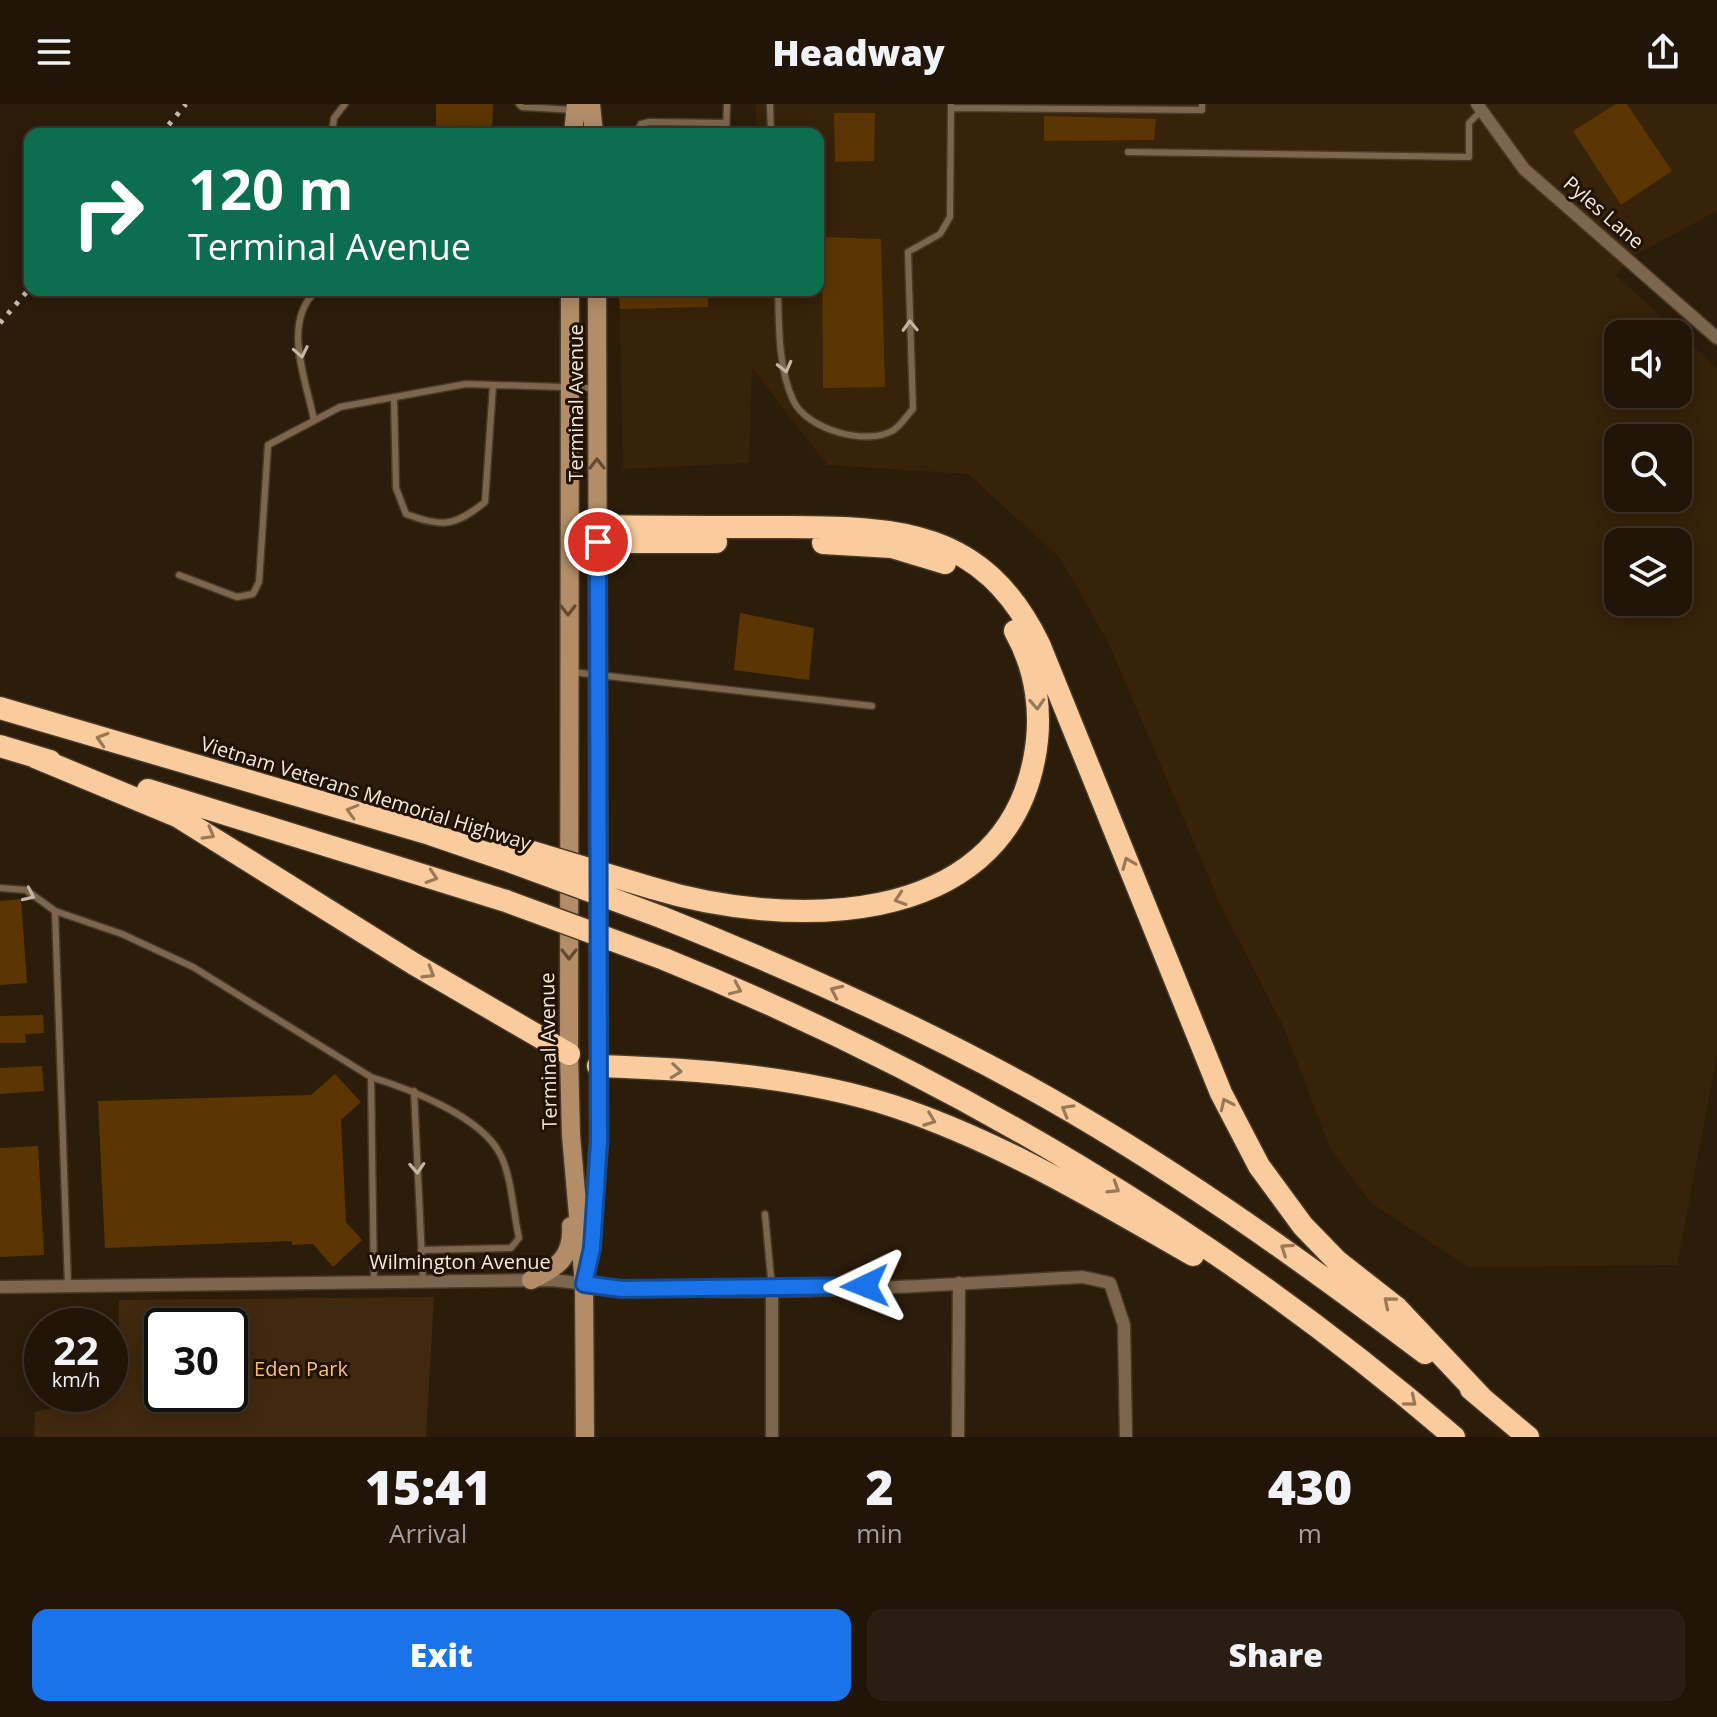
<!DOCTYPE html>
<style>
body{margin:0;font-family:"Open Sans",sans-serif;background:#291e12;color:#f1f3f6;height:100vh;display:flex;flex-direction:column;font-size:30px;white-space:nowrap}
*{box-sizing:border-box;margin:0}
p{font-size:26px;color:#a29f9c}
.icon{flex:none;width:44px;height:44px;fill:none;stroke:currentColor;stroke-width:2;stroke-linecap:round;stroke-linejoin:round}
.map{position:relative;height:1333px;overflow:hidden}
.panel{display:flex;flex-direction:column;background:#211508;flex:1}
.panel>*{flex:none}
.top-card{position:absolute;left:24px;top:24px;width:800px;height:168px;border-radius:16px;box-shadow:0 4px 20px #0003,0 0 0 2px #3e3429;background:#0b6e4f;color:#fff;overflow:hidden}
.fabs{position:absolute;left:1604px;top:216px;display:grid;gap:16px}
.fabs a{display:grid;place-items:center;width:88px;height:88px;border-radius:16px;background:#211508;box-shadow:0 4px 20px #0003,0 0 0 2px #3e3429;font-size:40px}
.speed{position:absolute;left:24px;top:1204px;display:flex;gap:16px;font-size:40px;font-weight:700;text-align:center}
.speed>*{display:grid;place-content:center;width:104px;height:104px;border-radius:50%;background:#211508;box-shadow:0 4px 20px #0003,0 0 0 2px #3e3429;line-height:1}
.speed small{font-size:20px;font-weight:400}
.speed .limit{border:4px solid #111;border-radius:12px;background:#fff;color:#111}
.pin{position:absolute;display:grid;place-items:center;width:68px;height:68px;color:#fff;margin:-34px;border:4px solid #fff;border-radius:50%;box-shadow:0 2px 8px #0007}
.me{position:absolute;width:88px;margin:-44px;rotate:268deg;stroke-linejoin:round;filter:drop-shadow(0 0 6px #0008)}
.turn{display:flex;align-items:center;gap:28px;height:168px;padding:0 32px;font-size:36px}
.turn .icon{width:104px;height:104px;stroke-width:2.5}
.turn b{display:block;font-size:56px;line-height:68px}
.eta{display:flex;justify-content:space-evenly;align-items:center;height:136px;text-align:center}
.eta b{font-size:48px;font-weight:800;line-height:56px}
.cta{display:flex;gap:16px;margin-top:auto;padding:16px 32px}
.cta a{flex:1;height:92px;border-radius:16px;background:#1a73e8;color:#fff;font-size:32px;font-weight:800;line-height:92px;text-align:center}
.cta a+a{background:#291e12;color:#f1f3f6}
header{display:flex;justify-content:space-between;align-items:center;height:104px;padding:0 32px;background:#211508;font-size:36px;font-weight:800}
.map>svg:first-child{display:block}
.built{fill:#37220a;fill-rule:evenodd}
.green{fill:#40290e;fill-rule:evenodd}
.building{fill:#5c3602}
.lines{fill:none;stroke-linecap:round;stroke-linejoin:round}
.lane-casing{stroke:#483928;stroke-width:9}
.street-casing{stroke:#483928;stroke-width:15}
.secondary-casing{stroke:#483928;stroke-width:21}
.highway-casing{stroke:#483928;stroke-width:25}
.lane{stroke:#7d664e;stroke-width:6}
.street{stroke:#7d664e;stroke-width:12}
.secondary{stroke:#b28d68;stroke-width:18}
.highway{stroke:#facb9c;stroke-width:22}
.rail{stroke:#c8bcaf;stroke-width:5;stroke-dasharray:4 8;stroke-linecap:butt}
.highway-bridge-casing{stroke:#483928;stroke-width:25;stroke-linecap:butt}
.highway-bridge{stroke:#facb9c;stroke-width:22}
.oneway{stroke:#c5b5a4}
.oneway2{stroke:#634930}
.oneway3{stroke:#997857}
.route-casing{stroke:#114b97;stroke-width:20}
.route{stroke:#1a73e8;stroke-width:14}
.labels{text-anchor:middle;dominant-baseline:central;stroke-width:6;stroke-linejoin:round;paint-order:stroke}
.street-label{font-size:20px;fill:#f5e9de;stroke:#221202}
.park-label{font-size:20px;fill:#fabe7f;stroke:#221202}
</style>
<header><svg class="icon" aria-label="menu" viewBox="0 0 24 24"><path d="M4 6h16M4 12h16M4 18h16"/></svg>Headway<svg class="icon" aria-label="share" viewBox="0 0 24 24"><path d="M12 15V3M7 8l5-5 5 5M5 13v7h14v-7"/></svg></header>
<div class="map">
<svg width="1717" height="1333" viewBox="0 0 1717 1333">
<rect width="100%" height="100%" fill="#2c1c0a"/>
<path class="built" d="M756,0h961v107l-82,44 -19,20 101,93v688l-40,209 -209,2 -98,-65 -40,-54 -46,-120 -64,-124 -112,-262 -48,-84 -92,-84 -141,-9 -75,-97 -3,95 -126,6 -4,-179h199v-156h-63zM1618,230h60v60h-60zM1618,334h60v60h-60zM1618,438h60v60h-60z"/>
<path class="green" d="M434,1193l-8,140h-392l1,-25 83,-17 1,-95zM162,1222h68v68h-68z"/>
<path class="building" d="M436,0h57l-1,30h-56z
M1616,0h11l45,67 -51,34 -48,-74z
M834,9h41l-1,48 -39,1z
M1044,12l112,3 -2,21 -110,1z
M822,133l59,2 4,148 -62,1z
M619,186h89v17l-88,2z
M740,509l74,15 -5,52 -75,-10z
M21,795l6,84 -27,2v-84z
M43,911l1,18 -19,1 1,9h-26v-27z
M42,962l2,25 -44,3v-26z
M335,970l26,28 -20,18 5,102 16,18 -29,27 -20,-23 -21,1v-4l-187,7 -7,-147 213,-6z
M38,1042l6,109 -44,2v-109z"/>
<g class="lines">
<defs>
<path id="lane" d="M519,0l3,3 52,3
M770,0l1,30
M951,4l251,2v-6
M332,30l2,-16 11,-14
M636,30l5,-10 8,-2 77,1
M726,30l1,-30
M1128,48l341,5v-34l12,-12
M778,186c1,36 0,77 15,110 13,29 72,46 99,31 8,-4 15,-16 21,-22l-5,-157 32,-18 10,-17 1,-113
M394,293l2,91 10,26c37,14 49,12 79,-12l8,-117
M314,316c-8,-41 -33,-98 3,-130
M179,471l58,22 16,-3 6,-12 9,-137 72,-38 126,-23 127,4
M572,568l300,34
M0,784l26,2 29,21
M371,973c38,12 110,39 129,77 12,23 13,58 19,84l-8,10 -90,2
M414,987l9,190
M765,1110l7,75
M68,1182l-13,-375 67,23 71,33 178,110 3,205"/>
<path id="street" d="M1477,0l47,65 193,169
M0,1183l552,-7c175,22 356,6 531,-3l27,6 14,42 2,112
M772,1185v148
M958,1333l1,-154"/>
<path id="secondary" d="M591,0l3,30
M573,30l3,-30
M570,186l-1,764 2,81 13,149 1,153
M590,1151l9,-114 -2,-851
M531,1176c26,-12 42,-23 40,-54"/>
<path id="highway" d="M597,422c60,1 119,1 178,1 116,1 205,-3 264,117l182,449 38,73 44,60 34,35 60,47 85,90
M598,438h118
M823,439l69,4 53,16
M0,604l430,126 76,26
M0,642l50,15
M35,653l142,59 237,148 155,90
M148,686l358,111
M652,784c131,40 348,45 382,-128 9,-44 3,-90 -19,-129
M661,813c123,49 245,103 362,167 142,78 273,172 402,269
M664,855c286,116 556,276 790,478
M598,962c97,3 202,10 295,40 106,35 204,94 300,149
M1471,1285l57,48"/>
</defs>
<use href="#lane" class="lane-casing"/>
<use href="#street" class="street-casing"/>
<use href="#secondary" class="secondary-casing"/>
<use href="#highway" class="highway-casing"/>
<use href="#lane" class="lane"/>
<use href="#street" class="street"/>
<use href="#secondary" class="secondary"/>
<use href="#highway" class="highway"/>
<path class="rail" d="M161,30l25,-30
M0,219l30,-35"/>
<defs>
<path id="highway-bridge" d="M502,739l150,45
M506,756l155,57
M506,797l158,58"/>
</defs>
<use href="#highway-bridge" class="highway-bridge-casing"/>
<use href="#highway-bridge" class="highway-bridge"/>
</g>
<defs><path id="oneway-chevron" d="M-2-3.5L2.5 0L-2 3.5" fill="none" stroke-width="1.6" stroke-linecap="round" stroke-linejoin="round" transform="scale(2)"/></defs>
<g class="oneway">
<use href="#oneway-chevron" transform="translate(910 222) rotate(-92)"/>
<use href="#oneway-chevron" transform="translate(301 248) rotate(79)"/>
<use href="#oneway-chevron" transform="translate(785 263) rotate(76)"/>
<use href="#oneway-chevron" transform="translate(29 791) rotate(25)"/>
<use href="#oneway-chevron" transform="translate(417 1064) rotate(87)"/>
</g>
<g class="oneway2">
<use href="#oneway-chevron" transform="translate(597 360) rotate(-90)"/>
<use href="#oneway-chevron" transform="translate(568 506) rotate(90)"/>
<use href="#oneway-chevron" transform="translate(569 850) rotate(90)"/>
</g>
<g class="oneway3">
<use href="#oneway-chevron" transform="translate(1037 600) rotate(87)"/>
<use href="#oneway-chevron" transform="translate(102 635) rotate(-163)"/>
<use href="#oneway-chevron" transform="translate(352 707) rotate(-164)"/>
<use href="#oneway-chevron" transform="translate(209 730) rotate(30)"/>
<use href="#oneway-chevron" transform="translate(1128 759) rotate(-112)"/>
<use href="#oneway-chevron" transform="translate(432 773) rotate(18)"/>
<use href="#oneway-chevron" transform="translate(900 795) rotate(162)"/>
<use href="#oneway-chevron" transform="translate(429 869) rotate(31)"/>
<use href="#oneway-chevron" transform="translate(736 885) rotate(24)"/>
<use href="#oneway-chevron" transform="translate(836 887) rotate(-155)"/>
<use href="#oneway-chevron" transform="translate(676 967) rotate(6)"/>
<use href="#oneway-chevron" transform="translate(1226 1000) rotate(-115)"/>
<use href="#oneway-chevron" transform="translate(1067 1006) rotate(-150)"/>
<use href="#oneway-chevron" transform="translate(930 1016) rotate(21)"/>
<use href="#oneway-chevron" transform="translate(1114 1084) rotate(32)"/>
<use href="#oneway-chevron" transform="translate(1286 1145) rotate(-146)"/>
<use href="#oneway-chevron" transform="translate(1389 1198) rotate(-140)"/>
<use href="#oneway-chevron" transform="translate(1411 1297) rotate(40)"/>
</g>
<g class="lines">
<defs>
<path id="route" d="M598,438l1,599 -7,107 -8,36 38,5 243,-3"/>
</defs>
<use href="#route" class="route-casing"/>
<use href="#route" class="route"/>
</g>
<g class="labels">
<g class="street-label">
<text transform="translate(1604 108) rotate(41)">Pyles Lane</text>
<text transform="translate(575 299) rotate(-90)">Terminal Avenue</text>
<text transform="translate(366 689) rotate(17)">Vietnam Veterans Memorial Highway</text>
<text transform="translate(548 947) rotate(-91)">Terminal Avenue</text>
<text x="460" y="1157">Wilmington Avenue</text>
</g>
<g class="park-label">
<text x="301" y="1264">Eden Park</text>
</g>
</g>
</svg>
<div class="fabs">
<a><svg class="icon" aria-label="sound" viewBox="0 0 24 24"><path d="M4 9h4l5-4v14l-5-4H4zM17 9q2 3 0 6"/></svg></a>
<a><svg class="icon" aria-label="search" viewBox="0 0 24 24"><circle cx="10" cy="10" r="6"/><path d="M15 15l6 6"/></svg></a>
<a><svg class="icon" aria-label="layers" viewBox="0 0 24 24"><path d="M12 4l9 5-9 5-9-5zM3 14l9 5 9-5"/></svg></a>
</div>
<div class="speed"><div>22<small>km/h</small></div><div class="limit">30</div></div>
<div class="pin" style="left:598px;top:438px;background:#d93025"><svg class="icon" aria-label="arrive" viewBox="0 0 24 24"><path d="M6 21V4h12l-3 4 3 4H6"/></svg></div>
<svg class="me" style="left:865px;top:1182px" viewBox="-20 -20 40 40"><path d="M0-17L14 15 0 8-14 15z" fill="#1a73e8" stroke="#fff" stroke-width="4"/></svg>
<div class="top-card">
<div class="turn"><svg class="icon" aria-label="right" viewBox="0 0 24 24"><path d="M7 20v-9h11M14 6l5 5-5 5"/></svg><div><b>120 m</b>Terminal Avenue</div></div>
</div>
</div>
<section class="panel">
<div class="eta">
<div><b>15:41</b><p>Arrival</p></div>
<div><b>2</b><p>min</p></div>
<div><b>430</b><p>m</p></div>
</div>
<div class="cta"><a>Exit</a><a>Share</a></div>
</section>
